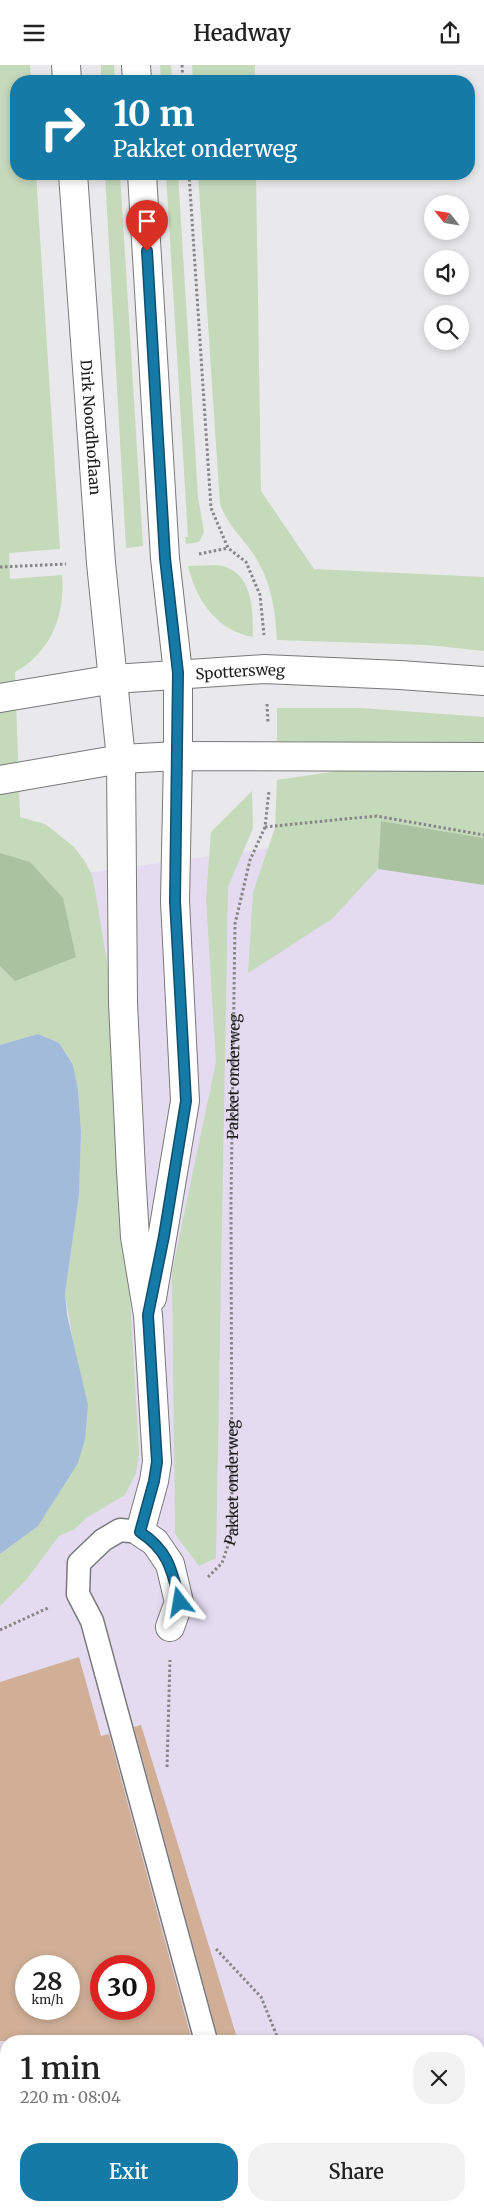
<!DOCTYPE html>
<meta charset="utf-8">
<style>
body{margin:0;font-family:Merriweather,serif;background:#f2f2f2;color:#222;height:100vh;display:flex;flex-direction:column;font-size:19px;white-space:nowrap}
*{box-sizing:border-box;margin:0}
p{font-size:16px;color:#767676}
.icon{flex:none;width:28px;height:28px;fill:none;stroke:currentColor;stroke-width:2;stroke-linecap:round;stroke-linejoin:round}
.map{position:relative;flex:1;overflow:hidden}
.side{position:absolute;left:0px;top:1970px;width:485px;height:176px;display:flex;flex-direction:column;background:#fff;border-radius:20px 20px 0 0;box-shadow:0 2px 8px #0003}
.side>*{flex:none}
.hud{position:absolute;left:10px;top:10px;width:465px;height:105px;border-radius:20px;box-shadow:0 2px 8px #0003;background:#157aa6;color:#fff;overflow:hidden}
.needle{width:32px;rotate:300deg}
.fabs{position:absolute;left:424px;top:130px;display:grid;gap:10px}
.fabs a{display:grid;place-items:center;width:45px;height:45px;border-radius:50%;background:#fff;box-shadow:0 2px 8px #0003;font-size:25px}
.speed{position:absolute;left:15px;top:1890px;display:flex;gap:10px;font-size:25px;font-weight:700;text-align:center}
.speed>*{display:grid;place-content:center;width:65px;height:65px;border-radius:50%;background:#fff;box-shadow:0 2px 8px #0003;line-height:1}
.speed small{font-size:12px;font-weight:400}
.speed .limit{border:8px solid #d22;background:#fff;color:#111}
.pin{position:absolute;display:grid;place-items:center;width:42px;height:42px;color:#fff;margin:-51px -21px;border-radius:50% 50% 50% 0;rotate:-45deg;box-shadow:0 0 5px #0007}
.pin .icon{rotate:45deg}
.me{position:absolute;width:55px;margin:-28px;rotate:346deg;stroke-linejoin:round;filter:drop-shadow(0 0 4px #0008)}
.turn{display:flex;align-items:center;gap:18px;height:105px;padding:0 20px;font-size:22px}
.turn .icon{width:65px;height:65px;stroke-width:2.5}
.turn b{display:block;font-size:35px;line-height:42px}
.round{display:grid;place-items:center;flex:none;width:52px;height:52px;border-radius:20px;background:#f2f2f2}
.summary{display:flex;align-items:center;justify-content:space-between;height:85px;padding:0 20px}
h1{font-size:30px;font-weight:600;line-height:38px}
.action{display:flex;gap:10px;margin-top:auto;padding:10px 20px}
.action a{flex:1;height:58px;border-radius:20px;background:#157aa6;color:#fff;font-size:20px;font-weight:600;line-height:58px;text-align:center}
.action a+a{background:#f2f2f2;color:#222}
header{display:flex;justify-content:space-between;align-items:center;height:65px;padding:0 20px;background:#fff;font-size:22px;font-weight:600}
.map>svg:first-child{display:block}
.industrial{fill:#e4dbf0;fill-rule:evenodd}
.green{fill:#c5d9bb}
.forest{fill:#abc2a0}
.water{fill:#a2bbda}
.building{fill:#d0af96;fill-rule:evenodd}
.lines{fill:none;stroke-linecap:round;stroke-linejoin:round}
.service-casing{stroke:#79797a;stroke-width:25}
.minor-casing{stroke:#79797a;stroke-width:30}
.tertiary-casing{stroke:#79797a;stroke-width:30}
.secondary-casing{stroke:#79797a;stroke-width:30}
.path{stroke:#868687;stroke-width:3;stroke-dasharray:2.5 2.5;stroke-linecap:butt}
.service{stroke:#fff;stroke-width:22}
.minor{stroke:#fff;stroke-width:28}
.tertiary{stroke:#fff;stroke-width:28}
.secondary{stroke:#fff;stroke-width:28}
.route-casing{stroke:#0e4f6c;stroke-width:12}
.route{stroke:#157aa6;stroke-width:9}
.labels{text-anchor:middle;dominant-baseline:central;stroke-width:4;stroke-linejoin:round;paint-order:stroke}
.street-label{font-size:15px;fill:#1c1c1c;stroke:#fff}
</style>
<header><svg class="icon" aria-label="menu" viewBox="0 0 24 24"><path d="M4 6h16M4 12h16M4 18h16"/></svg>Headway<svg class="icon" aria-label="share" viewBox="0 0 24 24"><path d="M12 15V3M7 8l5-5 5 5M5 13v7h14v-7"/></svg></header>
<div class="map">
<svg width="484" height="2146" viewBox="0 0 484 2146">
<rect width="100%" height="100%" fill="#e9e9eb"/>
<path class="industrial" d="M307,778l97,7 80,14v1347h-484v-1323l18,-6zM26,1901h43v43h-43zM101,1901h43v43h-43zM6,1976h473v164h-473z"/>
<path class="green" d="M0,0h30l1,16h-15v93h20l24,375 -51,4 1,26 52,-4c3,40 -10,76 -47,97l5,145 25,7 28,22 11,14 8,15 4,20 17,105 26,454 -3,19 -11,22 -39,23 -11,11 -16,7 -33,44 -26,26v-52l38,-28 35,-186 -8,-47 14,-98 2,-63 -3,-43 -5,-24 -14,-22 -21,-9 -38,11v-79l15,15 -15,-21z
M101,0h13l1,16h-14z
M160,0h11l1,16h-11z
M192,0h63v16h-62z
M105,109h15l23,372 -17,2z
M166,109h12l20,323 6,35 -5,10 -13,2 -1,-7h3z
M198,109h58l5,317 53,78 170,8v74l-56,-6 -151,-5c-2,-33 -6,-60 -25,-88 -12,-17 -25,-28 -32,-48z
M217,500c36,5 36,43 36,72 -36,-6 -57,-37 -65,-71z
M277,643h85l122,9v28l-207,-4z
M379,700l105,4v69l-103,-17 -3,48 -46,50 -84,54 5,-81 22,-64 2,-48z
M252,726l1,37 -25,59 -12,671 -17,8 -24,-32 -3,-262 44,-210 -10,-163 5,-67z"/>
<path class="forest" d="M381,756l103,17v47l-106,-16z
M0,788l30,9 33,36 13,59 -61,24 -15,-15z"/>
<path class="water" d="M38,969l21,9 14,22 5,24 3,43 -2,63 -14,98 2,22 21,90 -3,34 -7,24 -40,63 -38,28v-509z
M98,2140h225l1,2 -10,4h-223z"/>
<path class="building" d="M79,1592l22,79 8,-2 83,307h-192v-359zM26,1901h43v43h-43zM101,1901h43v43h-43z
M141,1660l27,87 70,229h-19l-85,-314z"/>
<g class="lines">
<defs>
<path id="service" d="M140,1467l-20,-2 -17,10 -24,23 -1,31 14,27 114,420"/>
<path id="minor" d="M121,694l2,244 8,168 4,66 13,78 9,147 -3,19 -14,51 15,10 15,22 9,38 -9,25
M152,1233l33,-197 -10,-200 3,-145"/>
<g id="tertiary">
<path d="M66,0l1,16"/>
<path d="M136,0l1,16"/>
<path id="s2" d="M73,109l28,389 20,196"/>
<path d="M142,109l23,384 13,115v83"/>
</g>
<g id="secondary">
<path id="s3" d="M0,633l114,-19 150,-10 136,6 84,6"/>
<path d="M0,715l121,-21 57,-3 306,1"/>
</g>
</defs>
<use href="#service" class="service-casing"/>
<use href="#minor" class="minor-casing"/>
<use href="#tertiary" class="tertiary-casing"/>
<use href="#secondary" class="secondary-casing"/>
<g class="path">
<path d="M182,0l1,16"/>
<path d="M189,109l22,334 17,40 18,14 14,33 4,40"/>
<path d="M199,489l29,-6"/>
<path d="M0,502l66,-3"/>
<path d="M267,639l1,18"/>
<path d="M265,762l111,-11 108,19"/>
<path id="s1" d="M208,1512l14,-14 10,-29 -1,-332 4,-278 15,-64 15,-33 4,-36"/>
<path d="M0,1565l50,-23"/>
<path d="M167,1702l3,-107"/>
<path d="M216,1884l45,48 18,44"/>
</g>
<use href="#service" class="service"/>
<use href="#minor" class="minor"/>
<use href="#tertiary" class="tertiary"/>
<use href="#secondary" class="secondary"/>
</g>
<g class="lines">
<defs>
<path id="route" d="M147,186l18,307 13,115 -3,228 11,200 -22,135 -16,79 9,147 -3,19 -14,51c29,19 32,39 40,70"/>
</defs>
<use href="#route" class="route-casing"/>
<use href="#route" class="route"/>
</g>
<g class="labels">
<g class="street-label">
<text stroke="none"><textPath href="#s2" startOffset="254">Dirk Noordhoflaan</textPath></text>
<text stroke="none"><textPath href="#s3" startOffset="242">Spottersweg</textPath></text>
<text stroke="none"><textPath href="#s1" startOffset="508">Pakket onderweg</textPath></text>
<text stroke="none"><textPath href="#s1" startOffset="102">Pakket onderweg</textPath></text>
</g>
</g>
</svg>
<div class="fabs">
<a><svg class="needle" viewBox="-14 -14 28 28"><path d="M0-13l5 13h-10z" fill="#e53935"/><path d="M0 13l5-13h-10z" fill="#767676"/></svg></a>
<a><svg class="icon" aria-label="sound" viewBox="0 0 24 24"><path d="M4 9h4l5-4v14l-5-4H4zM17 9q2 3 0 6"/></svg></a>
<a><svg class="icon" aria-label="search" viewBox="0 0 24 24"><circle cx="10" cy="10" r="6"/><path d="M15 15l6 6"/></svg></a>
</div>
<div class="speed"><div>28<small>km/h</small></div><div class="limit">30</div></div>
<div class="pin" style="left:147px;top:186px;background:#d93025"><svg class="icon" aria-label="arrive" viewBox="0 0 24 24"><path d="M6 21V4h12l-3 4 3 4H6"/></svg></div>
<svg class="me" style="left:180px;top:1537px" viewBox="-20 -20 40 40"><path d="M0-17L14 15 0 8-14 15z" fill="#157aa6" stroke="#fff" stroke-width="4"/></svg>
<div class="hud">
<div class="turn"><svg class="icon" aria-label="right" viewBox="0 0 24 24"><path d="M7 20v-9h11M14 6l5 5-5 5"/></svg><div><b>10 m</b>Pakket onderweg</div></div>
</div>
<section class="side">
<div class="summary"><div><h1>1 min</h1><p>220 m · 08:04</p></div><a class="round"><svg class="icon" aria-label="close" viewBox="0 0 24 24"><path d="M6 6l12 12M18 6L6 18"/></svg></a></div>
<div class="action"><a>Exit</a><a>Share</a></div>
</section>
</div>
